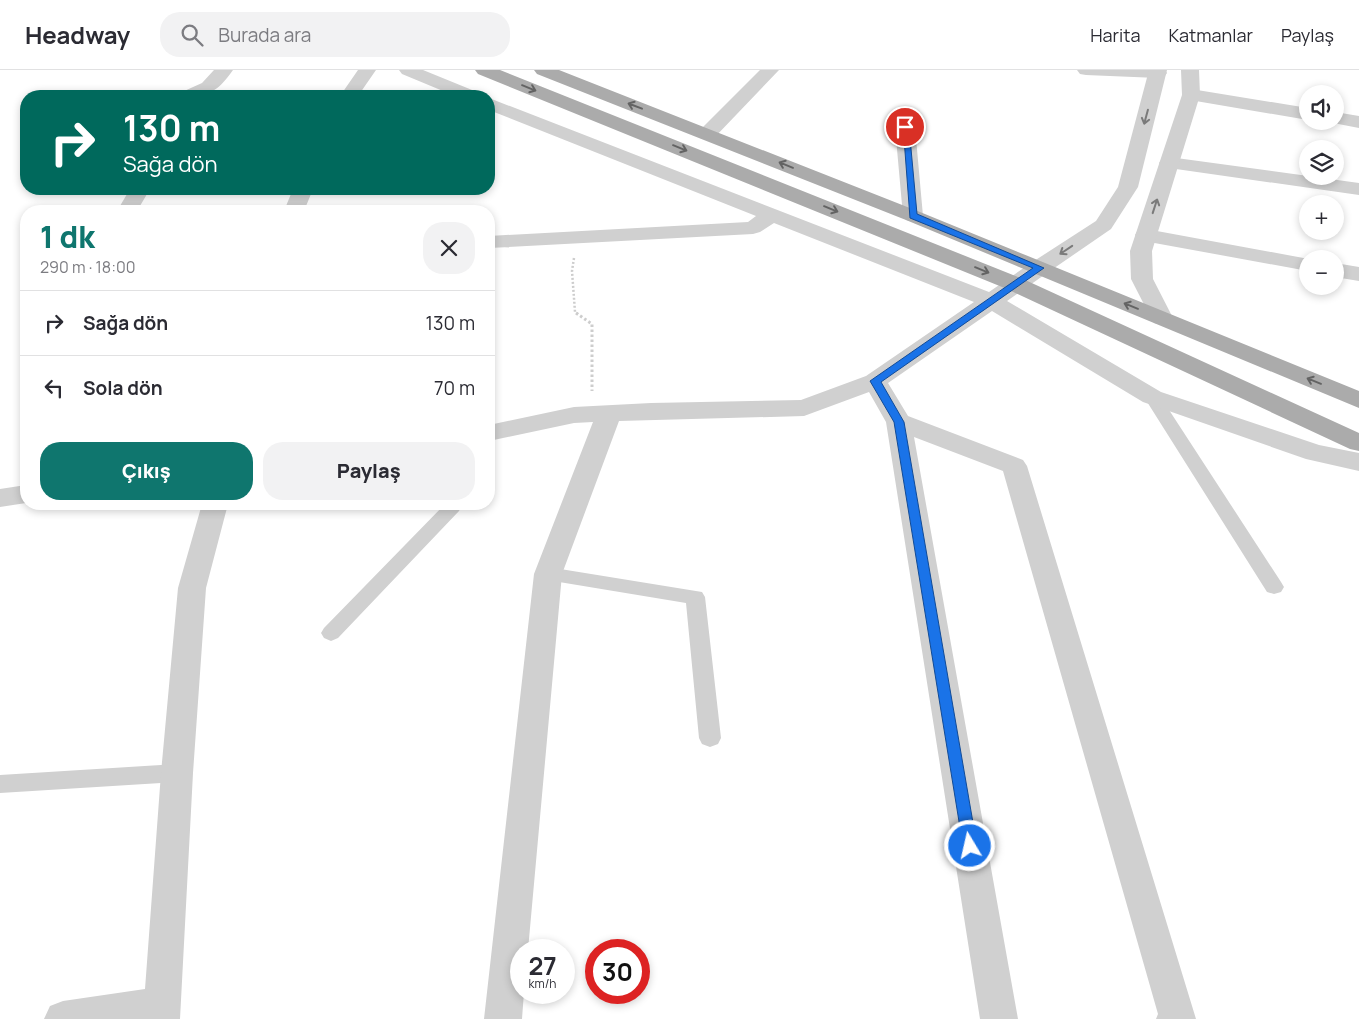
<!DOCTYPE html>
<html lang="tr">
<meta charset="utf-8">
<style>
body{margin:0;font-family:Manrope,sans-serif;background:#f2f2f3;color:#2b2b33;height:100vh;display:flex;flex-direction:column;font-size:19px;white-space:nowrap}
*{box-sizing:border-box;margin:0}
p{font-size:16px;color:#7c7c81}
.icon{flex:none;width:28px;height:28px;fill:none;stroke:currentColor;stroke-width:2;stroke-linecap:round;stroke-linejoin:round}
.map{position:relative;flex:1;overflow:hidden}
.details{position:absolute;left:20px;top:135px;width:475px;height:305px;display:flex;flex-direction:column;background:#fff;border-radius:20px;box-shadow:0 2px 8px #0003}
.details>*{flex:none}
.top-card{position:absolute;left:20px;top:20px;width:475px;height:105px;border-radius:20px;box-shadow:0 2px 8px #0003;background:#00695c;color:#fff;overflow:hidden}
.tools{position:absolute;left:1299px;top:15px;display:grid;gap:10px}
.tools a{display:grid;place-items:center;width:45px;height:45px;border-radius:50%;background:#fff;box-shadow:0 2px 8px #0003;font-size:25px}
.speed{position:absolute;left:510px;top:869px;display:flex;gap:10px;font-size:25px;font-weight:700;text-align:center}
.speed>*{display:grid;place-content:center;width:65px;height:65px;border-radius:50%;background:#fff;box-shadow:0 2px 8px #0003;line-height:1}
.speed small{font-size:12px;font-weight:400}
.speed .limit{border:8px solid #d22;background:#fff;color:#111}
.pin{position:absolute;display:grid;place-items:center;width:42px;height:42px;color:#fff;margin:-21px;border:2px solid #fff;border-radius:50%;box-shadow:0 1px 5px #0007}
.me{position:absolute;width:55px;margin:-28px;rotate:351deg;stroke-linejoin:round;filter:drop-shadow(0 0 4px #0008)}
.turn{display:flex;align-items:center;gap:18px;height:105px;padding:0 20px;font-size:22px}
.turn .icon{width:65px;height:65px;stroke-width:2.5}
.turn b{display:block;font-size:35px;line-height:42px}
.round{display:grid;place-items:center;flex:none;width:52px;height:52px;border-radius:20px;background:#f2f2f3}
.head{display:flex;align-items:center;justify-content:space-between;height:85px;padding:0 20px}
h1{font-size:30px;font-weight:800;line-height:38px;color:#0f766e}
.primary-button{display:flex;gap:10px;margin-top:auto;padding:10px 20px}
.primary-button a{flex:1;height:58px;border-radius:20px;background:#0f766e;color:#fff;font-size:20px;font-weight:800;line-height:58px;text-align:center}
.primary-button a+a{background:#f2f2f3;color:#2b2b33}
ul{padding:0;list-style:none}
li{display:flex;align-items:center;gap:15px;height:65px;padding:0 20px;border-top:1px solid #e1e1e2}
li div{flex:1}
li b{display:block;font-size:19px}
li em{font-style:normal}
header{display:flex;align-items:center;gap:30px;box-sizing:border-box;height:70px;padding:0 25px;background:#fff;border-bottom:1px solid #e1e1e2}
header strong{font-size:24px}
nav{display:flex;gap:28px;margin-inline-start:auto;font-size:18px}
.search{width:350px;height:45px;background:#f2f2f3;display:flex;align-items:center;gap:12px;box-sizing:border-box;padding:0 18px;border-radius:20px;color:#7c7c81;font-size:19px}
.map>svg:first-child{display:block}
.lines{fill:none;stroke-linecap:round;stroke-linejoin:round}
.path-far1{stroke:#cdcdcd;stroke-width:2.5;stroke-dasharray:2 2;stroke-linecap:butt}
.path{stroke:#cdcdcd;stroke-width:3;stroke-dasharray:2.5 2.5;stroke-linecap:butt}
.service{fill:#d0d0d0;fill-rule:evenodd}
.minor{fill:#d0d0d0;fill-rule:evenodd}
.tertiary{fill:#d0d0d0;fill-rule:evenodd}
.primary{fill:#ababab;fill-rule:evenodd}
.oneway{stroke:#636363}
.oneway2{stroke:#7a7a7a}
.route{fill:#1a73e8;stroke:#114b97}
</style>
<header>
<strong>Headway</strong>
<div class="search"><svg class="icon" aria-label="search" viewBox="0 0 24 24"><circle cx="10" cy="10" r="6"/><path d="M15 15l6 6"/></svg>Burada ara</div>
<nav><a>Harita</a><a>Katmanlar</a><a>Paylaş</a></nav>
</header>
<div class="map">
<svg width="1359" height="949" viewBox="0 0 1359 949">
<rect width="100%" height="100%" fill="#fff"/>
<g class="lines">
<path class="path-far1" d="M574,188l-2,13 3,41 3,2"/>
<path class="path" d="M576,243l16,11v67"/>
<path class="service" d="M1152,322l6,1 123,189 3,5 -3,5 -7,2 -7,-2 -123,-195 2,-4z
M445,434h18l-4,7 -121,127 -7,3 -7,-3 -3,-5 3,-5z
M548,497l154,25 3,5 16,141 -3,6 -8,3 -8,-3 -3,-6 -13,-135 -145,-24 -3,-5 3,-5z
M177,694l8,3 3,6 -3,6 -8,3 -177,11v-18z"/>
<path class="minor" d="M214,0h19c-17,24 -25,26 -53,26l2,-4 20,-9z
M358,0h18l-18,26h-18z
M399,0h24l54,22 2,4h-24l-53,-22z
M760,0h19l-65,68 -7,2 -7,-2 -3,-4 3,-4z
M1077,0h88l2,3 -3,4 -6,1 -72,-3 -6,-1z
M1191,19l117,19v12l-124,-21 -2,-4 2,-4z
M489,28l500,194 42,-29 8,-2 8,2 3,5 -3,5 -40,28 154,91 158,53 40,8v18l-53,-12 -163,-57 -151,-91 -104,72 20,33 115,44 4,6 169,553h-40l2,-5 -155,-543 -89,-34 104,582h-38l-94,-597 -17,-30 -65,24 -185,5 -57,153 -34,376h-7v42h3l-2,27h-38l50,-445 59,-152 -19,1 -85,18v-16l85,-18 77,-4 150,-3 65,-24 108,-74 -200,-79 -14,9 -7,2 -264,14v-12l259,-14 8,-6 -267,-106z
M1335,42l24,4v12l-31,-6 7,-1z
M905,51l7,2 3,4 8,89 -3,4 -7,2 -7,-2 -3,-4 -8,-89 3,-4z
M1169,87l190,26v12l-197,-28 -3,-4 3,-4z
M130,119h20l-13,22h-20z
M293,119h20l-9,22h-20z
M1146,159l163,30h-1v12l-170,-31 -3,-5 3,-5z
M1335,193l24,4v14l-24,-4z
M26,415v18l-26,4v-18z
M202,434h26l-22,84 -13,185 -13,246h-136l6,-13 13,-5 82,-12 16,-216 17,-185z"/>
<path class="tertiary" d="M1149,0h18l-29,117 -27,42 -64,44 -8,2 -8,-2 -3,-5 3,-5 65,-42 22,-34z
M1181,0h18l1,25 -48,156 1,28 20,39 -3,5 -8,2 -8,-2 -3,-5 -20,-39 -1,-28 52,-156z"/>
<path class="primary" d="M475,0h25l523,209 336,154v18l-9,-2 -343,-160 -529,-215z
M534,0h25l361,142 439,179v17l-453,-188 -369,-146z"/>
</g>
<defs><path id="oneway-shaft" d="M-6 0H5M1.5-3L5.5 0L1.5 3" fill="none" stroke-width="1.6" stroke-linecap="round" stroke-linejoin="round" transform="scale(1.25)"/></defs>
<g class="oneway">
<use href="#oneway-shaft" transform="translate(529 18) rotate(22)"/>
<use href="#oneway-shaft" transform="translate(635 36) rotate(-159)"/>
<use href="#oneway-shaft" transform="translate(680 78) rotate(22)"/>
<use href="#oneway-shaft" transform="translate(786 95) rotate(-158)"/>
<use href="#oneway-shaft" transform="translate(831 139) rotate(22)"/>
<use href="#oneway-shaft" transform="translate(982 200) rotate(22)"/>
<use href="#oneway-shaft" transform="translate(1131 236) rotate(-158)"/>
<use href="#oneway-shaft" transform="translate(1314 311) rotate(-158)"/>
</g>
<g class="oneway2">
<use href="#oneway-shaft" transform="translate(1146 47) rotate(105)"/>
<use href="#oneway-shaft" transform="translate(1155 136) rotate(-72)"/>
<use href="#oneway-shaft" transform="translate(1066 180) rotate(146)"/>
</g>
<path class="route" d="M903,55l6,2 8,87 127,54 -163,114 23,40 73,424 -2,4 -5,2 -5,-2 -2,-4 -69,-424 -24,-41 163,-113 -123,-50z"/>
</svg>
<div class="tools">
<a><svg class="icon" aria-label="sound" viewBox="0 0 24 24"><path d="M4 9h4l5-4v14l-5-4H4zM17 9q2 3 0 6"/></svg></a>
<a><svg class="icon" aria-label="layers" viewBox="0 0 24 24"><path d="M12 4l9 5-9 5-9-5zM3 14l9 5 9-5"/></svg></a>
<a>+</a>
<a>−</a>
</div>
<div class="speed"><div>27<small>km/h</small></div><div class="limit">30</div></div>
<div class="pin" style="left:905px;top:57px;background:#d93025"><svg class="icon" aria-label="arrive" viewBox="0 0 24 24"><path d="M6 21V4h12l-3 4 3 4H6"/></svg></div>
<svg class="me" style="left:970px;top:776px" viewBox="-20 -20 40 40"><circle r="17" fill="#1a73e8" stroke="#fff" stroke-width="3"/><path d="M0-11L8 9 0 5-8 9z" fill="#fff"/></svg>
<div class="top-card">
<div class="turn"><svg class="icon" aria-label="right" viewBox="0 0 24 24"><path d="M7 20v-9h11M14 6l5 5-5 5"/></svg><div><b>130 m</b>Sağa dön</div></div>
</div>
<section class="details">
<div class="head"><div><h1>1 dk</h1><p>290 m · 18:00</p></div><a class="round"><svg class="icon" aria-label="close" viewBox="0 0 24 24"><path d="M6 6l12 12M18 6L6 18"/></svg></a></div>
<ul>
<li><svg class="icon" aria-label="right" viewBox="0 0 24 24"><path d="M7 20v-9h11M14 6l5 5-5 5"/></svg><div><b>Sağa dön</b></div><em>130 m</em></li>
<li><svg class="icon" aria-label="left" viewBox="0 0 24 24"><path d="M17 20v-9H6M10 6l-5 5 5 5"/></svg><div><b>Sola dön</b></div><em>70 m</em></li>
</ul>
<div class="primary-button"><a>Çıkış</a><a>Paylaş</a></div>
</section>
</div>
